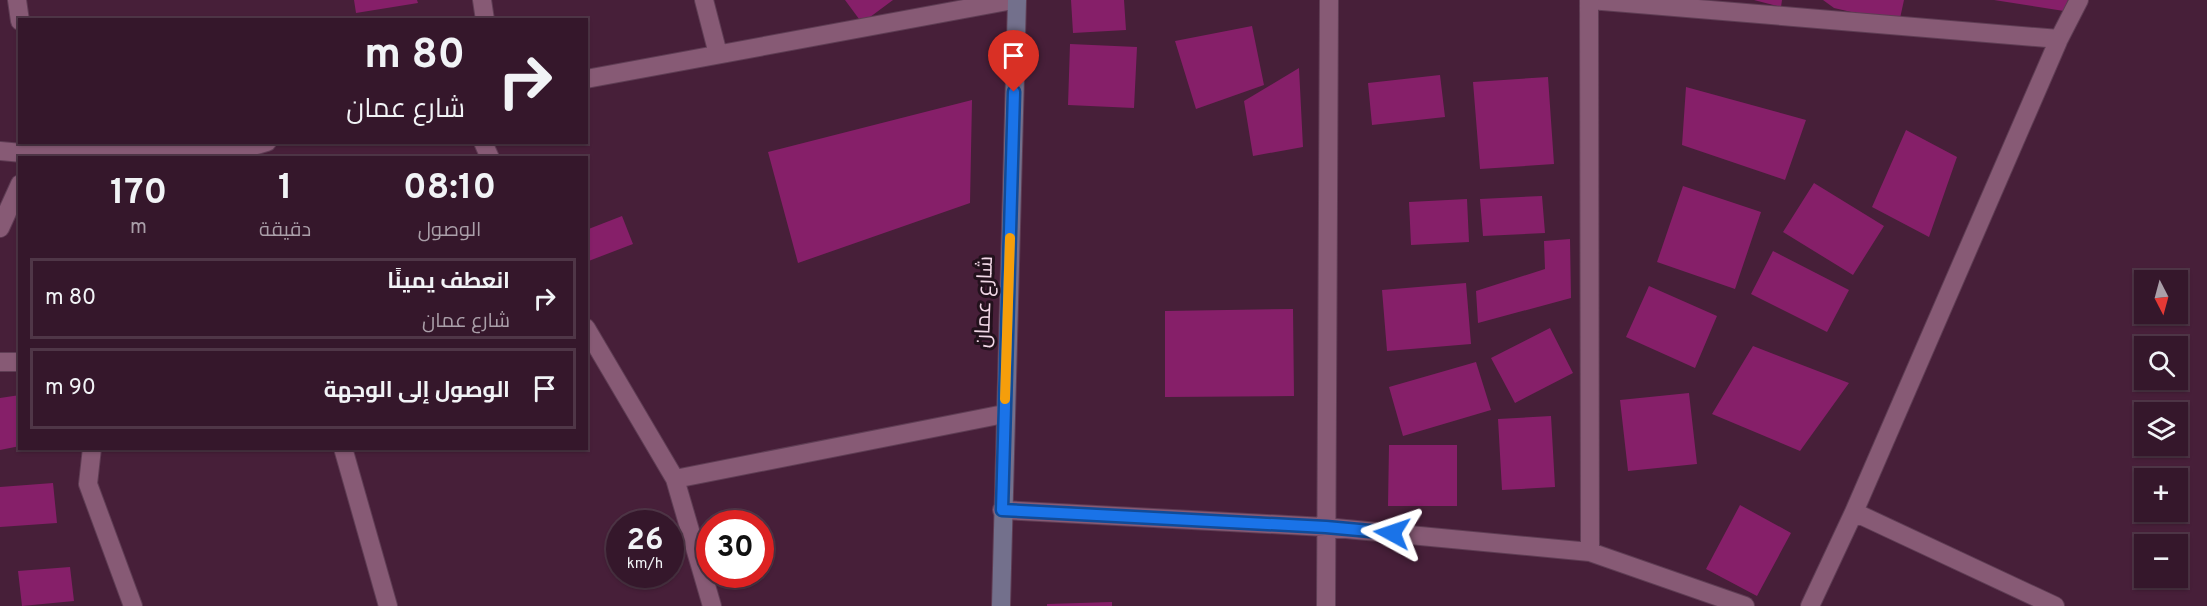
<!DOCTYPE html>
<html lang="ar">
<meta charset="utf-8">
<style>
body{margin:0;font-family:Overpass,Cairo,sans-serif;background:#3d2033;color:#f1f3f6;direction:rtl;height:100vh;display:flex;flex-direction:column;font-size:22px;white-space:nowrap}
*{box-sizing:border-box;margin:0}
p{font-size:20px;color:#aa9fa9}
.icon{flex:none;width:33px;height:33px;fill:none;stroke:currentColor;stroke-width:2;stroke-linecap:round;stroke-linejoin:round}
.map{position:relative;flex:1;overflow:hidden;direction:ltr}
.panel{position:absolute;left:18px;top:156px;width:570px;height:294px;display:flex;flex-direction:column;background:#35172b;border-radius:0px;box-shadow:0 2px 4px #0004,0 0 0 2px #4f3647;direction:rtl}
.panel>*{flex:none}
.guide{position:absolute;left:18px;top:18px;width:570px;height:126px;border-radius:0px;box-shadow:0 2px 4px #0004,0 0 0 2px #4f3647;direction:rtl;background:#35172b;color:#f1f3f6;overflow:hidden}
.needle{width:39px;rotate:174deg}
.controls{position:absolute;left:2134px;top:270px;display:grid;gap:12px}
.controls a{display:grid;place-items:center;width:54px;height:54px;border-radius:0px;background:#35172b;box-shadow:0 2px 4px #0004,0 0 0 2px #4f3647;font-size:30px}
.speed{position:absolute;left:606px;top:510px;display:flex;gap:12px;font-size:30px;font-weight:700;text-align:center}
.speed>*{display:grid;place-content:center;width:78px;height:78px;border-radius:50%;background:#35172b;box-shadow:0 2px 4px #0004,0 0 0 2px #4f3647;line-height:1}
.speed small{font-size:15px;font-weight:400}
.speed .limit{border:9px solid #d22;background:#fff;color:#111}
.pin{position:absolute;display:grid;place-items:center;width:51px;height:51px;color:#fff;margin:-62px -26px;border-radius:50% 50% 50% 0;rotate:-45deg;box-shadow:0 0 6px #0007}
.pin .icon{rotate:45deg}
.me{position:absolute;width:66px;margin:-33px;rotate:275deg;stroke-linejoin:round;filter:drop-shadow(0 0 4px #0008)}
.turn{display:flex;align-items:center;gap:21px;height:126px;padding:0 24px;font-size:27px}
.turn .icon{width:78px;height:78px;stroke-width:2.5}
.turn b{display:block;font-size:42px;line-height:51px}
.eta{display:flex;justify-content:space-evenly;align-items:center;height:102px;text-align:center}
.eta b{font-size:36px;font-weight:700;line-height:42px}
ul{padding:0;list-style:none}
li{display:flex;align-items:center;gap:18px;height:81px;margin:0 12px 9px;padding:0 12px;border:3px solid #4f3647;border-radius:0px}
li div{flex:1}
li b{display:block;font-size:22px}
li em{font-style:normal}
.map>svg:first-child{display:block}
.building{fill:#861f69}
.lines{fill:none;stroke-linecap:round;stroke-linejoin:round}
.street-casing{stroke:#5f3d54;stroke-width:20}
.secondary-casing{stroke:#5f3d54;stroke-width:20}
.street{stroke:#875a75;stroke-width:18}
.secondary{stroke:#73708c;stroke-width:18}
.route-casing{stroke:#114b97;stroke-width:15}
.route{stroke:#1a73e8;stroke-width:10}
.slow{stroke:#f59e0b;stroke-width:10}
.labels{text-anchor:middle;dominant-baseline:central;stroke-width:6;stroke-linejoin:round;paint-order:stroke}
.street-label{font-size:21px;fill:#f2d8e7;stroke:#22111c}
</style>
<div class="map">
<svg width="2207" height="606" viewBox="0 0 2207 606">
<rect width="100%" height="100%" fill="#471f39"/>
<path class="building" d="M354,0h63l1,3 -62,10z
M845,0h48l-31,23z
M1071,0h53l2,30 -53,3z
M1754,0h28l-1,7z
M1823,0h81l-5,23 -65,-15z
M1994,0h74l-4,11z
M1252,26l12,59 -68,24 -21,-68z
M1070,44l67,3 -3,61 -66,-3z
M1299,68l4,79 -50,9 -9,-55z
M1440,75l5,42 -73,8 -4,-42z
M1548,77l6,87 -74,5 -7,-87z
M1686,87l120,33 -21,60 -103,-35z
M972,100l-2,103 -172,60 -30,-111z
M1906,130l51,27 -28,80 -57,-30z
M1814,183l70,43 -31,49 -70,-43z
M1683,186l78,26 -26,77 -78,-27z
M1542,196l3,37 -62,3 -3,-37z
M1467,199l2,43 -58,3 -2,-43z
M622,216l11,28 -47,18v-32z
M1570,239l1,59 -93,25 -2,-32 69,-22 -1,-28z
M1773,251l76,39 -22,42 -76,-38z
M1466,283l5,61 -84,7 -5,-61z
M1649,286l68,30 -22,52 -69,-31z
M1293,309l1,87 -129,1v-86z
M1550,328l23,45 -58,30 -24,-45z
M1753,346l96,37 -49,68 -88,-37z
M1476,362l15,48 -88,26 -14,-49z
M1689,393l8,71 -69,7 -8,-71z
M20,395v51l-20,4v-52z
M1551,416l4,71 -53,3 -4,-71z
M1389,445h68v61h-69z
M53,483l4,40 -57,4v-40z
M1740,505l51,28 -34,63 -51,-27z
M70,567l4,34 -52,5 -4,-35z
M1112,602v4h-65v-2z"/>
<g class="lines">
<defs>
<path id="street" d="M17,0l3,21
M482,0l3,20
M704,0l14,54
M1589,0l1,552
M1590,0l469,39
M586,79l427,-79
M483,142l7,16
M0,151l33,3 224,-9 10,-3
M0,228l20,-44
M586,328l89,151 37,127
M0,362h20
M92,448l-4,36 45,122
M343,448l45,158
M675,479l329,-65
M1002,510l323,17 265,25 155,54
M1854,512l201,94
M1326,606l3,-606
M1810,606l44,-94 205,-473 20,-39"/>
<path id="secondary" d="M1001,606l16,-606"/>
</defs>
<use href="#street" class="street-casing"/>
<use href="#secondary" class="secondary-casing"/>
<use href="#street" class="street"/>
<use href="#secondary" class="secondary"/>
</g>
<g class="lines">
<defs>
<path id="route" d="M1014,92l-12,418 324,17 66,6"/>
</defs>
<use href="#route" class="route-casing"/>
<use href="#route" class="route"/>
<path class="slow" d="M1005,399l5,-161"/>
</g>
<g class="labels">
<g class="street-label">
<text transform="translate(985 302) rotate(-88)">شارع عمان</text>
</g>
</g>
</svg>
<div class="controls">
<a><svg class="needle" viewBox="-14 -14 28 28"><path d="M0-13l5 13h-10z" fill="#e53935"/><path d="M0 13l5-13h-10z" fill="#aa9fa9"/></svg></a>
<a><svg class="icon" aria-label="search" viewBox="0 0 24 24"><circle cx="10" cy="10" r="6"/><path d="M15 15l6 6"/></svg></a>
<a><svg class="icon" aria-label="layers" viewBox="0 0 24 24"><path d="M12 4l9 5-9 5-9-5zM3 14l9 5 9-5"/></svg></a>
<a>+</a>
<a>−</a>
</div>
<div class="speed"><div>26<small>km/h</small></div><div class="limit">30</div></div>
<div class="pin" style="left:1014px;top:92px;background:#d93025"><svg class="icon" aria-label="arrive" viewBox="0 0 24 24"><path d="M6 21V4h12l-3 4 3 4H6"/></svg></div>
<svg class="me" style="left:1392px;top:533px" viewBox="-20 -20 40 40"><path d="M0-17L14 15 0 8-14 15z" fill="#1a73e8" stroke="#fff" stroke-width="4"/></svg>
<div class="guide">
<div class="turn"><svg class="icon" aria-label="right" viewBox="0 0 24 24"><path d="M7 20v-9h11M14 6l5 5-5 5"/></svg><div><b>80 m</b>شارع عمان</div></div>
</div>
<section class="panel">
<div class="eta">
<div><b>08:10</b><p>الوصول</p></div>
<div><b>1</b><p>دقيقة</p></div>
<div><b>170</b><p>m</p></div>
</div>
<ul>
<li><svg class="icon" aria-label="right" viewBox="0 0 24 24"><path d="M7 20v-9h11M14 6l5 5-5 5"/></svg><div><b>انعطف يمينًا</b><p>شارع عمان</p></div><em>80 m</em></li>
<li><svg class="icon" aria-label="arrive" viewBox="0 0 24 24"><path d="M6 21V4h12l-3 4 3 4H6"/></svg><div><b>الوصول إلى الوجهة</b></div><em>90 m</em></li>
</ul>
</section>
</div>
